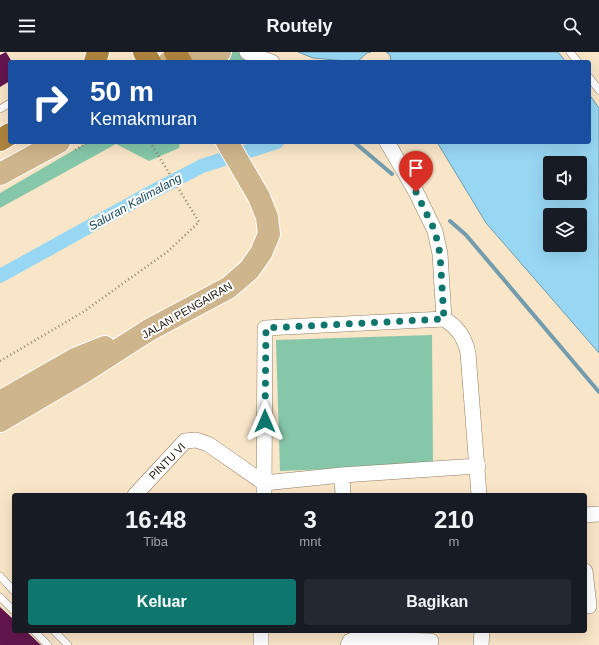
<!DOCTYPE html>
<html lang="id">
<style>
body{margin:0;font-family:Arial,sans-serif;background:#242831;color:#f1f3f6;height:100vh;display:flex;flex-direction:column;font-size:15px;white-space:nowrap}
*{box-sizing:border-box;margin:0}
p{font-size:13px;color:#9ea1a6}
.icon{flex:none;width:22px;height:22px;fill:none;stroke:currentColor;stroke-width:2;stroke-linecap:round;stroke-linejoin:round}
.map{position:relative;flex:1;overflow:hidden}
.panel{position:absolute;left:12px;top:441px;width:575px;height:140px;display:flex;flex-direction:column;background:#171b24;border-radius:4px;box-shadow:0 4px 16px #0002}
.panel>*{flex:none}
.guide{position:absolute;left:8px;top:8px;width:583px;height:84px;border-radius:4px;box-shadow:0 4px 16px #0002;background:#1a4fa0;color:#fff;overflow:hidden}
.tools{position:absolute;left:543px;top:104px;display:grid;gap:8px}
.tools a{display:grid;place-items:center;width:44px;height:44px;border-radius:4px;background:#171b24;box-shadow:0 4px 16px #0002;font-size:20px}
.pin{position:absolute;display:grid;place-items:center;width:34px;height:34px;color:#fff;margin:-41px -17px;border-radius:50% 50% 50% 0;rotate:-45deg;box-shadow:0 0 4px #0007}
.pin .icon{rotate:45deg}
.me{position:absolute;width:44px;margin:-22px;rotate:0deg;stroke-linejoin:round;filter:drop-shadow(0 0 3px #0008)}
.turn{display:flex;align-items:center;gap:14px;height:84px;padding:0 16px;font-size:18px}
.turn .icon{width:52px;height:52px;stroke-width:2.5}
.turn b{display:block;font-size:28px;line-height:34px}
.eta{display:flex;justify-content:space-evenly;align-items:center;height:68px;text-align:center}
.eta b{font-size:24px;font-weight:700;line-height:28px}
.action{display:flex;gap:8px;margin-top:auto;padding:8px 16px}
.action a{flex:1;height:46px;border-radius:4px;background:#0f766e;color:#fff;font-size:16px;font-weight:700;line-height:46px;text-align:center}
.action a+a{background:#242831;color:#f1f3f6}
header{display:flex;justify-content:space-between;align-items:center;height:52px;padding:0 16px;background:#171b24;font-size:18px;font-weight:700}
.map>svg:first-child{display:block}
.green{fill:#86c7a9}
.water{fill:#98d7f3;stroke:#739dae;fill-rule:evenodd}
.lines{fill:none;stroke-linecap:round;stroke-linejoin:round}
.stream{stroke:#739dae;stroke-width:4}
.canal{stroke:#98d7f3;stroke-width:14}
.building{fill:#63164d}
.lane-casing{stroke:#907e63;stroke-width:8}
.street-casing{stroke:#907e63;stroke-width:16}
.primary-casing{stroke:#fff;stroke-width:24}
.highway-casing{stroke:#fff;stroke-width:24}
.path{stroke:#8f826d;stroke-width:2.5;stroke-dasharray:1 3;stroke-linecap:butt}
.lane{stroke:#fff;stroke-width:7}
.street{stroke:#fff;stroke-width:15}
.primary{stroke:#cfb58b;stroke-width:22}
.highway{stroke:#af843e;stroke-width:22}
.route{stroke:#0f766e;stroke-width:7;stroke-dasharray:0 12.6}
.labels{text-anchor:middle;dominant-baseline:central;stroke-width:4;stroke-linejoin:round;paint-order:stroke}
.street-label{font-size:11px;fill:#1e170c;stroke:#fff}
.water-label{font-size:12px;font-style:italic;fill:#15485c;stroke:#fff}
</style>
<header><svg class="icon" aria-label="menu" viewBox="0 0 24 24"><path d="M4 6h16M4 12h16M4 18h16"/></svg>Routely<svg class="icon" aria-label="search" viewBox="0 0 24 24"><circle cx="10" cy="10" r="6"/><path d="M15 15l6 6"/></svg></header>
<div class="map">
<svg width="599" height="593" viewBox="0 0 599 593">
<rect width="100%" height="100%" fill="#f9e5c7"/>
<path class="green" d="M221,0h26l25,10h-72z
M88,90h92l-1,6 -30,13 -33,-17 -116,64v-15z
M432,283l1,130 -153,6 -4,-131z"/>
<path class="water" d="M298,0h73l-4,1 -10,9 -44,-4z
M386,0h172l8,10h-175l-1,-7z
M589,42l10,14v245l-113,-130 -49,-81h152zM550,111h30v30h-30zM550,163h30v30h-30z"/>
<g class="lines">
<path class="stream" d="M354,90l38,32
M450,169l16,14 133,157"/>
<path class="canal" d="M0,224l146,-81 56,-29 75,-24"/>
</g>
<path class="building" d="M6,0l6,10h-2v19l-10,6v-32z
M0,555l14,13v11h12l15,14h-41z"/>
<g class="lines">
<defs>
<path id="lane" d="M570,0l8,10
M589,25l10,13
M0,57l10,-6
M0,524l14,15
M0,545l14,14
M34,579l14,14
M54,579l14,14"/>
<path id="street" d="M247,0l7,4 18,6
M387,90l29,50 19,39 5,23 4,65
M444,267c14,8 21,19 24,34l11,142
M342,423l1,20
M135,443l50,-54 11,-1 12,4 56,39 78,-8 136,-9
M264,443l1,-167 179,-9
M585,463l14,-1
M585,519l4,35
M261,593v-14
M348,593l2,-4 7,-2 74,2
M481,593l1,-14"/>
<path id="primary" d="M169,10l31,-2 20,-8
M0,122l59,-32
M0,350l75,-43 30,-12
M0,369l82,-48 67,-43 79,-42 21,-18 12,-17 8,-19 -2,-17 -8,-20 -32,-55"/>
<path id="highway" d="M144,0l6,10
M175,0l6,10
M95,10l3,-10
M0,88l10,-6"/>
</defs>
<use href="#lane" class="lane-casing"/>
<use href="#street" class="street-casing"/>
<use href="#primary" class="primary-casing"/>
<use href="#highway" class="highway-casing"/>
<path class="path" d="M75,98l13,-8
M0,309l83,-49 84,-60 32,-30 -49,-80"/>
<use href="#lane" class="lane"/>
<use href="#street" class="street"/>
<use href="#primary" class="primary"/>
<use href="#highway" class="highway"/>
</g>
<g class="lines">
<path class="route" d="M265,369l1,-93 178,-9 -4,-65 -5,-23 -19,-39"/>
</g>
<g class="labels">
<g class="street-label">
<text transform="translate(187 258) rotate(-30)">JALAN PENGAIRAN</text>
<text transform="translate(167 409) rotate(-45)">PINTU VI</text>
</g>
<g class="water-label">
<text transform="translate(135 150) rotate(-29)">Saluran Kalimalang</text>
</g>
</g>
</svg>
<div class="tools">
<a><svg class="icon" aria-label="sound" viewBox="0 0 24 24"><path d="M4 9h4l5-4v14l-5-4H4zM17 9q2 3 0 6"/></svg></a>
<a><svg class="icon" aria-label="layers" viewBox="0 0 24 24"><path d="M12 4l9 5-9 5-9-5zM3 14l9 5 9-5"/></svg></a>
</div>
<div class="pin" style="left:416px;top:140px;background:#d93025"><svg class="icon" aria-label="arrive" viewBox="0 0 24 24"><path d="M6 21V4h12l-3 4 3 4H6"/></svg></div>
<svg class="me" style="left:265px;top:369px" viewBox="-20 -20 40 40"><path d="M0-17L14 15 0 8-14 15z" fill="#0f766e" stroke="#fff" stroke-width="4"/></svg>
<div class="guide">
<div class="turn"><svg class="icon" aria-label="right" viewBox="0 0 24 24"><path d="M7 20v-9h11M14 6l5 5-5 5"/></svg><div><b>50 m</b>Kemakmuran</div></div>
</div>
<section class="panel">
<div class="eta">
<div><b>16:48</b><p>Tiba</p></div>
<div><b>3</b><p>mnt</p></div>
<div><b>210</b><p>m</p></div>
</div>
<div class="action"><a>Keluar</a><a>Bagikan</a></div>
</section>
</div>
